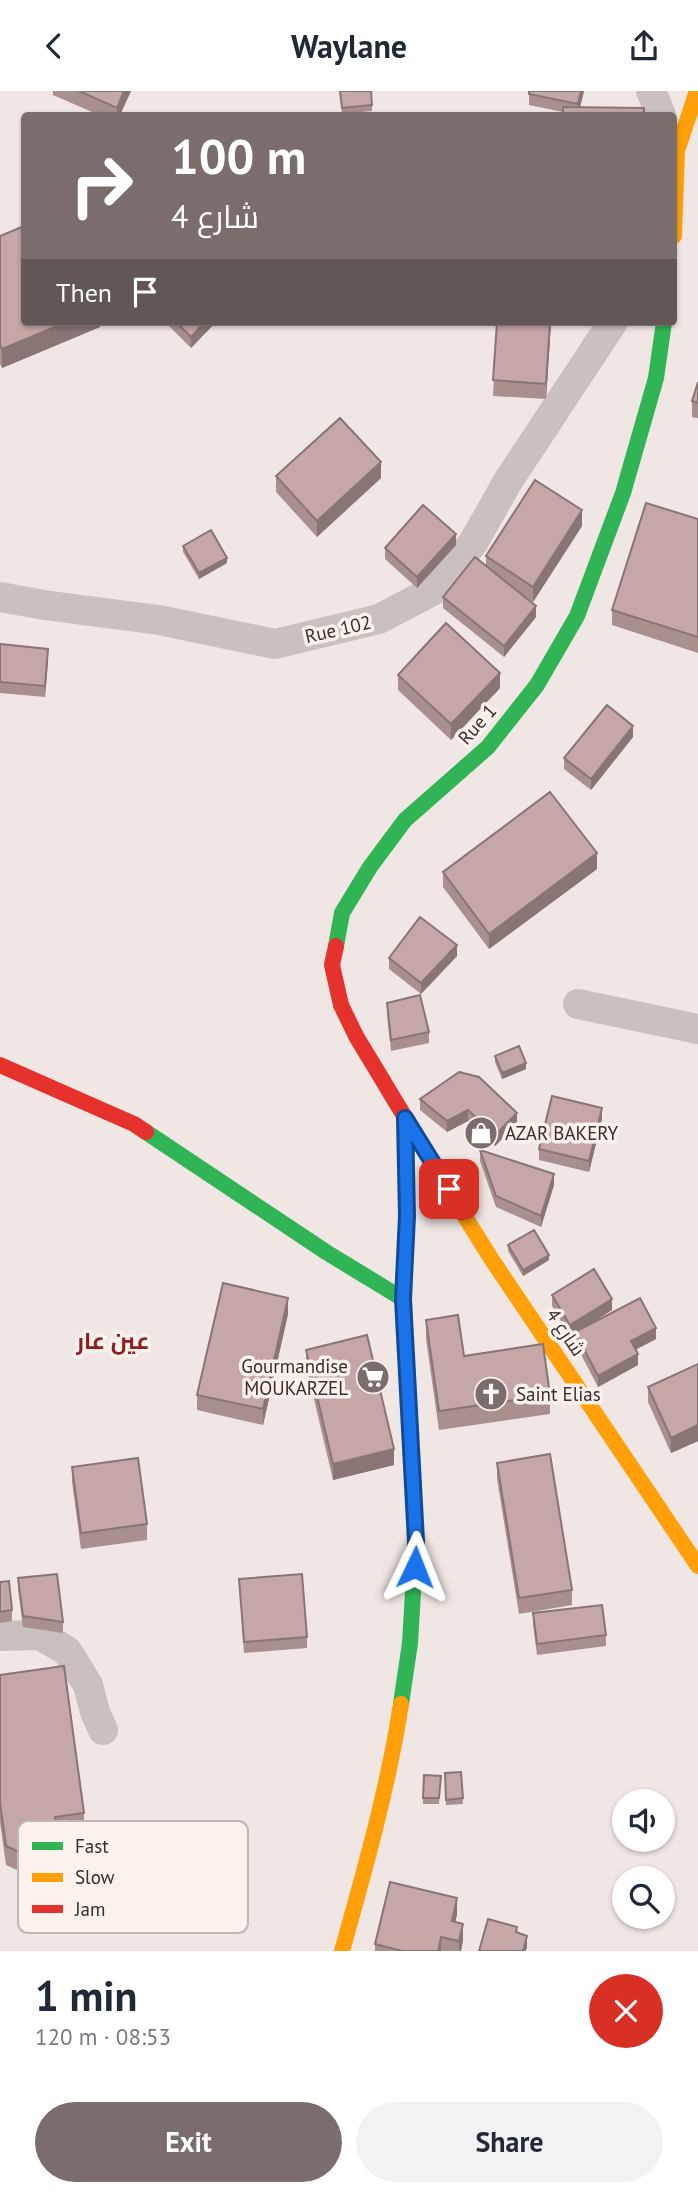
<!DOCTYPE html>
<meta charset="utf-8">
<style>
body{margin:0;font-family:"PT Sans",Cairo,sans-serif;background:#f2f2f3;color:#1f2937;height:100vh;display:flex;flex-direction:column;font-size:26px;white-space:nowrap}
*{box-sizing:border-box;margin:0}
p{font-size:23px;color:#747a83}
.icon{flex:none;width:38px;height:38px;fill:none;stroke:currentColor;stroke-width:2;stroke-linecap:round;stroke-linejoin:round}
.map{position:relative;height:1860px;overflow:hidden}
.side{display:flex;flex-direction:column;background:#fff;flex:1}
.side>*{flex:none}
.top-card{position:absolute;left:21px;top:21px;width:656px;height:214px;border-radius:7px;box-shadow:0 2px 5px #0004;background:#7a6d6b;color:#fff;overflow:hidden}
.buttons{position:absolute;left:612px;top:1698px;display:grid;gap:14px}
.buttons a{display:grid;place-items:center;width:63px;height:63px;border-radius:50%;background:#fff;box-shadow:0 2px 5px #0004;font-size:35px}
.pin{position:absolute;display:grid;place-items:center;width:60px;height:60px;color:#fff;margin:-30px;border-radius:14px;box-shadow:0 4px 10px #0006}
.me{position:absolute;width:77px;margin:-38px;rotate:2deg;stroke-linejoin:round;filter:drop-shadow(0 0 5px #0008)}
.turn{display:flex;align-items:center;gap:24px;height:147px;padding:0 35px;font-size:32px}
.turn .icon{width:91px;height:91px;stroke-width:2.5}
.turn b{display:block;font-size:49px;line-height:60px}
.then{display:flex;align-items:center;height:66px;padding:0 35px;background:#0003;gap:14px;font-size:26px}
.round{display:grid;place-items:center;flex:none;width:74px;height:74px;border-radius:37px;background:#f2f2f3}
.overview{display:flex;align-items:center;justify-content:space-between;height:119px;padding:0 35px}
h1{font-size:42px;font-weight:800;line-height:52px}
.cta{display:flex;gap:14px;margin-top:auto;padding:14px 35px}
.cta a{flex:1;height:80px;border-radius:42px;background:#7a6d6b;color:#fff;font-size:28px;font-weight:800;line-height:80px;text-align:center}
.cta a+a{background:#f2f2f3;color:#1f2937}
header{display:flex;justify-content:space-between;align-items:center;height:91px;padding:0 35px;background:#fff;font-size:32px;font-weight:800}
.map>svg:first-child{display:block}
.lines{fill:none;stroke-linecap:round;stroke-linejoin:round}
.street{stroke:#cac0bd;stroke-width:30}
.fast{stroke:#30b455;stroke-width:16}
.slow{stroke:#ff9f0a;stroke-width:16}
.jam{stroke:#e5322d;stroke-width:16}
.wall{fill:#a9908f}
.shaded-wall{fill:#897574}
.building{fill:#c4a7a6;stroke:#897574;stroke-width:2}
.route-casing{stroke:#114b97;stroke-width:18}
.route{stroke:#1a73e8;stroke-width:12}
.labels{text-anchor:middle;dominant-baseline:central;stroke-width:7;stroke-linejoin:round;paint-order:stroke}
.street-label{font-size:19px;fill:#3b2b2a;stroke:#fbf1ed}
.poi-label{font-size:19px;fill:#3b2b2a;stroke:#fbf1ed;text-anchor:start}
.quarter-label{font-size:23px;font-weight:bold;fill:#8e1f21;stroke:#fbf1ed}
.key{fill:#fbf1ed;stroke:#c1b6b2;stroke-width:2}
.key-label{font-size:19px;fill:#3b2b2a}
</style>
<header><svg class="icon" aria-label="back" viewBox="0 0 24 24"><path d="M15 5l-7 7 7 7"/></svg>Waylane<svg class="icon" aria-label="share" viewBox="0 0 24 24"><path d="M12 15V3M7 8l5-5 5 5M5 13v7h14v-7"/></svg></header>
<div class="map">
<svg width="698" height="1860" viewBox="0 0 698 1860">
<rect width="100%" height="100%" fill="#f0e7e4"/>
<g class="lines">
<path class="street" d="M651,0l10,24
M0,506l44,8 115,15 116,24 104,-25 57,-30 37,-46 35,-62 105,-159
M578,913l120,25
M0,1545l40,-1 27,16 21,34 7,27 8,18"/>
<path class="fast" d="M336,855l6,-33 28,-46 35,-47 83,-73 49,-62 40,-69 46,-123 33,-115 8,-56
M146,1041l180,120 77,47
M401,1613l9,-61 6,-102 -13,-242 4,-83 -2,-96"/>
<path class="slow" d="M674,145l3,-85 20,-60
M462,1121l30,48 206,306
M342,1860c23,-82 46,-163 59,-247"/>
<path class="jam" d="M336,855l-4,19 9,40 15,31 106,176
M0,974l134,59 12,8"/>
</g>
<path class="wall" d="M53,0h78l-11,24h-21l-46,-20z
M340,0l32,14v6l-30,3z
M584,0l-4,16 -17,5 -34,-7v-11z
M0,145l100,86v5l-98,41 -2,-4z
M165,231h49v2l-23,24z
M497,231h54l-5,77 -53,-3z
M698,291v36l-6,-1v-16z
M276,385l105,2 -64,59 -41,-45z
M698,428v134l-86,-28v-15z
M582,435l-49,76 -9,-6 12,21 -32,40 -61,-49v-11l43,-31v-10z
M456,454l-39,43 -32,-29v-11z
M183,455l44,17 -28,16 -16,-27z
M0,553l48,16 -3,37 -45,-4z
M398,584l102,13 -49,52 -53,-50z
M633,646l-42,53 -27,-21v-11z
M597,778l-108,80 -46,-62v-15z
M457,865l-36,38 -32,-25v-11z
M387,912l42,29v11l-38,8 -4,-37z
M495,965l31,13 -24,10 -7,-17z
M459,981l58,52 -22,22 -27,-25 -21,11 -27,-22v-11z
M602,1028l-13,53 -50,-12v-11z
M480,1059l74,35 -13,42 -45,-20 -16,-46z
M508,1154l41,15 -26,16 -15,-25z
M552,1204l60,15 -25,16 69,13 -21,11 3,15 -40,22 -23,-44v-10l-5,3 -18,-30z
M288,1223l-25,111 -66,-15v-15z
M426,1229l38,36 86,39v19l-111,16 -13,-91z
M306,1259l88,115 -61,15 -27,-115z
M698,1273v77l-27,12 -23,-51v-15z
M497,1372l75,127v15l-53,9 -22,-135z
M72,1376l75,57v16l-66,9 -9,-67z
M18,1487l45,44v11l-40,-6 -5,-38z
M239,1488l68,58v11l-63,5z
M0,1491l12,28v11l-12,2z
M533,1522l73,22v11l-69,9 -4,-31z
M0,1584l84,138v19l-26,4 5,36v19l-57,-26 -6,-43z
M461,1681l2,32 -17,1 -1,-32z
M424,1684l17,1 -2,28h-16z
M457,1823l-2,8 8,18 -2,11h-86v-7z"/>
<path class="shaded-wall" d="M124,0h7l-11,24h-3v-7z
M581,0h3l-6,24v-11z
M67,231h33v5l-98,41v-19z
M205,231h9v2l-23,24v-11z
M550,231h1l-5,77v-15z
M381,371v16l-64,59v-16z
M582,419v16l-49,76v-15z
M456,443v11l-39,43v-11z
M227,467v5l-28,16v-6z
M536,515v11l-32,40v-11z
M48,558v11l-3,37v-11z
M500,582v15l-49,52v-16z
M633,635v11l-42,53v-11z
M597,762v16l-108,80v-15z
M457,854v11l-36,38v-11z
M526,972v6l-24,10v-6z
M602,1017v11l-13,53v-11z
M468,1019v11l-21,11v-11z
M517,1022v11l-22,22v-11z
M554,1083v11l-13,42v-11z
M549,1164v5l-26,16v-6z
M288,1207v16l-25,111v-16z
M612,1208v11l-42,26v-11z
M656,1237v11l-25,13v-11z
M638,1263v11l-40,22v-11z
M698,1334v16l-27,12v-15z
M394,1358v16l-61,15v-16z
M457,1807v16l-5,23v-16z
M463,1833v16l-2,11h-2v-10z
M527,1845v11l-1,4h-3z
M441,1846v14h-3z"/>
<path class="building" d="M79,0h45l-7,17z
M340,0h31l1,14 -30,3z
M529,0h52l-3,13 -49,-10z
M563,16l81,1v7h-81z
M24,135v96h43l-65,27 -2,-4v-109z
M176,231h29l-14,15z
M497,231h53l-4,62 -53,-4z
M698,291v21l-6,-2z
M340,327l41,44 -64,59 -41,-45z
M535,389l47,30 -49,77 -47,-31z
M646,412l52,16v118l-86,-27z
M423,414l33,29 -39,43 -32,-29z
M211,439l16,28 -28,15 -16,-27z
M475,466l61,49 -32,40 -61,-49z
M446,532l54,50 -49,51 -53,-49z
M0,553l48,5 -3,37 -45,-4z
M607,614l26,21 -42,53 -27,-21z
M550,701l47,61 -108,81 -46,-62z
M420,826l37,28 -36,38 -32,-25z
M420,904l9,37 -38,8 -4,-37z
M519,955l7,17 -24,10 -7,-17z
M459,981l20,5 38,36 -22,22 -27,-25 -21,11 -27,-22z
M552,1005l50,12 -13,53 -50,-12z
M480,1059l74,24 -13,42 -45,-20z
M534,1139l15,25 -26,15 -15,-25z
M594,1178l18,30 -42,26 -18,-30z
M223,1192l65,15 -25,111 -66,-14z
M640,1207l16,30 -25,13 7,13 -40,22 -23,-44z
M458,1224l6,41 79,-12 7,51 -111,16 -13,-91z
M367,1244l27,114 -61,15 -27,-114z
M698,1273v61l-27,13 -23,-51z
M550,1363l22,136 -53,8 -22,-135z
M138,1367l9,66 -66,9 -9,-66z
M57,1483l6,48 -40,-6 -5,-38z
M302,1483l5,63 -63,5 -5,-63z
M9,1490l3,29 -12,2v-30z
M602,1514l4,30 -69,9 -4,-31z
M64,1575l20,147 -29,4 8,55 -57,-26 -6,-43v-128z
M461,1681l2,26 -17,2 -1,-27z
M424,1684l17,1 -2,22h-16z
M390,1791l67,16 -5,23 11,3 -4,17 -18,-4 -3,14h-36l-27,-7z
M488,1828l29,8 -1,5 11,4 -4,15h-44z"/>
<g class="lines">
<defs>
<path id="route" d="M415,1476l1,-26 -13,-242 4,-83 -2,-98 44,71"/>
</defs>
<use href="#route" class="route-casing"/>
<use href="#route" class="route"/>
</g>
<defs>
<symbol id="shop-disc" viewBox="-11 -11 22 22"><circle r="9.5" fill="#7a6d6b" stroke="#fbf1ed"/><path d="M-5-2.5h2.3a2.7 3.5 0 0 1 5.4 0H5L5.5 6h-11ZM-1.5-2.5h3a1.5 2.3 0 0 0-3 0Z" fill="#fff"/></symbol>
<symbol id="supermarket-disc" viewBox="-11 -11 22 22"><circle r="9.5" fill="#7a6d6b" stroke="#fbf1ed"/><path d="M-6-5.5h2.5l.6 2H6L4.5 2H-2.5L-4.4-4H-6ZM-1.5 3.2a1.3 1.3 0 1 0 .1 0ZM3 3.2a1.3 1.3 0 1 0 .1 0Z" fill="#fff"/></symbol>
<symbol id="church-disc" viewBox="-11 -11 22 22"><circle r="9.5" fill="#7a6d6b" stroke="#fbf1ed"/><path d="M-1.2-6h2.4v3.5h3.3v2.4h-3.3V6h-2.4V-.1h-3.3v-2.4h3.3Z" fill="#fff"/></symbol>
</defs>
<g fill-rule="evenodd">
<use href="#shop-disc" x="462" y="1023" width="38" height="38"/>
<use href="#supermarket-disc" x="354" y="1267" width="38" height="38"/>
<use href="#church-disc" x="472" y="1284" width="38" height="38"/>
</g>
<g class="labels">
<g class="street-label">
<text transform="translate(338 538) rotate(-13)">Rue 102</text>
<text transform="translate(477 633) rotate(-48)">Rue 1</text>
<text transform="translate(566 1241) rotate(56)">شارع 4</text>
</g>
<g class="poi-label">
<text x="505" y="1042">AZAR BAKERY</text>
<text x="348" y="1275" text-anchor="end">Gourmandise<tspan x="348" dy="22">MOUKARZEL</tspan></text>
<text x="516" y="1303">Saint Elias</text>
</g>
<g class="quarter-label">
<text x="113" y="1249">عين عار</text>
</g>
</g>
<rect x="18" y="1730" width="230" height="112" rx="10" class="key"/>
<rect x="32" y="1751" width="31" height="8" fill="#30b455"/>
<rect x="32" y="1782" width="31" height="9" fill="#ff9f0a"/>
<rect x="32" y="1814" width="31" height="8" fill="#e5322d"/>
<g class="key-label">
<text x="75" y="1762">Fast</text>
<text x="75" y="1793">Slow</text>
<text x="75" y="1825">Jam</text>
</g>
</svg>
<div class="buttons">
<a><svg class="icon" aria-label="sound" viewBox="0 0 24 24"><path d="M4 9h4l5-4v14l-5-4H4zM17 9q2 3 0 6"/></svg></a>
<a><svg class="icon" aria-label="search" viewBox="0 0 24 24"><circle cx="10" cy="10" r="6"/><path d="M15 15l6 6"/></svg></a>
</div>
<div class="pin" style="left:449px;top:1098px;background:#d93025"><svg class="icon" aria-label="arrive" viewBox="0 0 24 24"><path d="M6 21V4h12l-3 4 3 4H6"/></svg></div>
<svg class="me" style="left:415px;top:1476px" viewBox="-20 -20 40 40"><path d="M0-17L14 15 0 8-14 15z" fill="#1a73e8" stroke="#fff" stroke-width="4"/></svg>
<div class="top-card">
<div class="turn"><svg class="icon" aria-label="right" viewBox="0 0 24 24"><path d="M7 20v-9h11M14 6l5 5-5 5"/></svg><div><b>100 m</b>شارع 4</div></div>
<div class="then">Then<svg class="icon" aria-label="arrive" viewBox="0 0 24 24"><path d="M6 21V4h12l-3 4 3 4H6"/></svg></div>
</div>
</div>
<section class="side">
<div class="overview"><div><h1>1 min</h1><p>120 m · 08:53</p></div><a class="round" style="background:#d93025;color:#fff"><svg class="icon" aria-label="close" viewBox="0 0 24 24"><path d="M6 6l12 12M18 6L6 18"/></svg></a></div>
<div class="cta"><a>Exit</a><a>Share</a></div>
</section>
